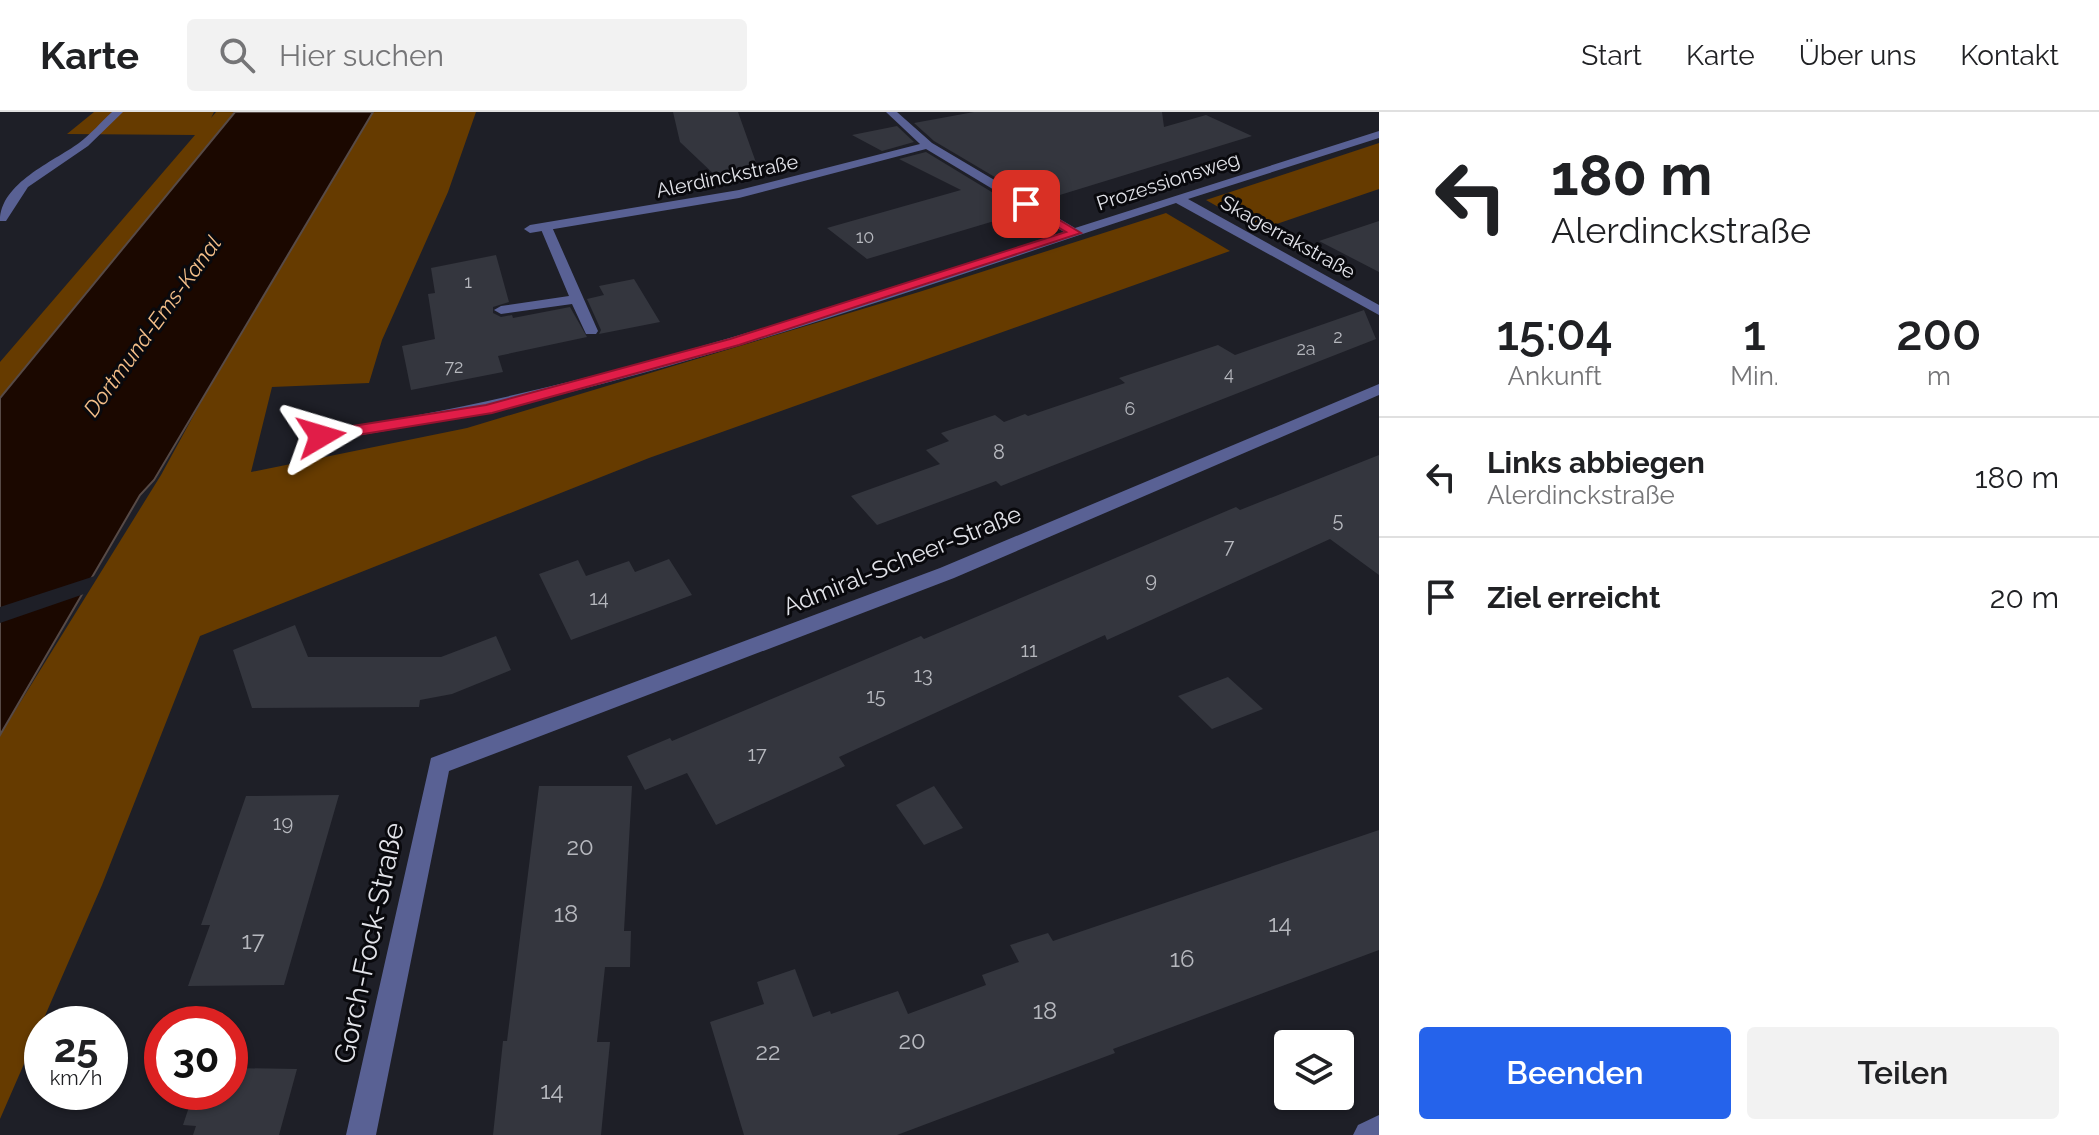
<!DOCTYPE html>
<html lang="de">
<meta charset="utf-8">
<style>
body{margin:0;font-family:Raleway,sans-serif;background:#f2f2f2;color:#202124;height:100vh;display:flex;flex-direction:column;font-size:30px;white-space:nowrap}
*{box-sizing:border-box;margin:0}
p{font-size:26px;color:#757577}
.icon{flex:none;width:44px;height:44px;fill:none;stroke:currentColor;stroke-width:2;stroke-linecap:round;stroke-linejoin:round}
.map{position:relative;flex:1;overflow:hidden}
.panel{display:flex;flex-direction:column;background:#fff;width:720px}
.panel>*{flex:none}
.banner{background:#fff;color:#202124;overflow:hidden}
.buttons{position:absolute;left:1274px;top:918px;display:grid;gap:16px}
.buttons a{display:grid;place-items:center;width:80px;height:80px;border-radius:8px;background:#fff;box-shadow:0 2px 6px #0004;font-size:40px}
.speed{position:absolute;left:24px;top:894px;display:flex;gap:16px;font-size:40px;font-weight:700;text-align:center}
.speed>*{display:grid;place-content:center;width:104px;height:104px;border-radius:50%;background:#fff;box-shadow:0 2px 6px #0004;line-height:1}
.speed small{font-size:20px;font-weight:400}
.speed .limit{border:12px solid #d22;background:#fff;color:#111}
.pin{position:absolute;display:grid;place-items:center;width:68px;height:68px;color:#fff;margin:-34px;border-radius:16px;box-shadow:0 4px 12px #0006}
.me{position:absolute;width:88px;margin:-44px;rotate:83deg;stroke-linejoin:round;filter:drop-shadow(0 0 6px #0008)}
.turn{display:flex;align-items:center;gap:28px;height:168px;padding:0 40px;font-size:36px}
.turn .icon{width:104px;height:104px;stroke-width:2.5}
.turn b{display:block;font-size:56px;line-height:68px}
.eta{display:flex;justify-content:space-evenly;align-items:center;height:136px;text-align:center}
.eta b{font-size:48px;font-weight:600;line-height:56px}
.cta{display:flex;gap:16px;margin-top:auto;padding:16px 40px}
.cta a{flex:1;height:92px;border-radius:8px;background:#2563eb;color:#fff;font-size:32px;font-weight:600;line-height:92px;text-align:center}
.cta a+a{background:#f2f2f2;color:#202124}
ul{padding:0;list-style:none}
li{display:flex;align-items:center;gap:24px;height:120px;padding:0 40px;border-top:2px solid #e0e0e0}
li div{flex:1}
li b{display:block;font-size:30px}
li em{font-style:normal}
header{display:flex;align-items:center;gap:48px;box-sizing:border-box;height:112px;padding:0 40px;background:#fff;border-bottom:2px solid #e0e0e0}
header strong{font-size:38px}
nav{display:flex;gap:44px;margin-inline-start:auto;font-size:28px}
.search{width:560px;height:72px;background:#f2f2f2;display:flex;align-items:center;gap:20px;box-sizing:border-box;padding:0 28px;border-radius:8px;color:#757577;font-size:30px}
main{display:flex;flex:1;min-height:0}
.map>svg:first-child{display:block}
.green{fill:#663b00}
.water{fill:#1b0800;stroke:#574a46;stroke-width:2}
.pier{fill:#1e1f27}
.building{fill:#34363e}
.lines{fill:none;stroke-linecap:round;stroke-linejoin:round}
.service{fill:#596194;fill-rule:evenodd}
.minor{fill:#596194;fill-rule:evenodd}
.route{fill:#e11d48;stroke:#92132f;stroke-width:2}
.labels{text-anchor:middle;dominant-baseline:central;stroke-width:6;stroke-linejoin:round;paint-order:stroke}
.far-number-label{font-size:18px;fill:#b6b8be}
.far-street-label{font-size:20px;fill:#e2e3e9;stroke:#09090d}
.number-label{font-size:20px;fill:#b6b8be}
.far-water-label{font-size:22px;font-style:italic;fill:#f3be89;stroke:#09090d}
.street-label{font-size:24px;fill:#e2e3e9;stroke:#09090d}
.near-number-label{font-size:24px;fill:#b6b8be}
.near-street-label{font-size:28px;fill:#e2e3e9;stroke:#09090d}
</style>
<header>
<strong>Karte</strong>
<div class="search"><svg class="icon" aria-label="search" viewBox="0 0 24 24"><circle cx="10" cy="10" r="6"/><path d="M15 15l6 6"/></svg>Hier suchen</div>
<nav><a>Start</a><a>Karte</a><a>Über uns</a><a>Kontakt</a></nav>
</header>
<main>
<div class="map">
<svg width="1379" height="1023" viewBox="0 0 1379 1023">
<rect width="100%" height="100%" fill="#1e1f27"/>
<path class="green" d="M94,0h120l-3,6 5,-6h19l-235,286v-36l195,-227 -128,-1z
M373,0h103l-28,80 -66,148 -13,43 -97,4 -21,85 216,-44 452,-136 247,-79 64,38 -581,207 -449,178 -98,249 -102,234v-384l161,-260 64,-117z
M1379,31v46l-120,41 -53,-30z"/>
<path class="water" d="M235,0h138l-219,368 -14,15 -140,240v-337z"/>
<path class="pier" d="M98,463l-11,18 -87,30v-16z"/>
<path class="building" d="M673,0h65l21,59 -41,7 -38,-36z
M974,0h188l2,15 42,-12 46,21 -215,66 -103,-61 -20,-18z
M897,14l17,16 -32,9 -30,-16z
M926,40l92,56 -23,7 6,4 -134,40 -40,-31 134,-38 -62,-31z
M1379,109v51l-60,-31z
M496,143l13,47 -16,5v6l8,4 11,-2 1,3 57,-11 17,30 -89,19 5,16 -92,18 -9,-44 33,-7 -7,-45 7,-1 -4,-25z
M634,167l26,43 -61,12 2,-4 -14,-31 17,-4 -5,-9z
M1364,198l12,29 -375,147 -5,-5 -119,44 -26,-29 89,-32 -14,-14 23,-9 -8,-8 54,-18 9,7 21,-8 3,2 97,-33 -6,-5 99,-33 17,10z
M1379,343v120l-49,-36 -223,101 -2,-5 -266,122 6,9 -129,59 -29,-52 -42,17 -18,-34 43,-18 2,3 249,-105 3,3 312,-132 4,3z
M669,447l23,36 -121,45 -32,-66 39,-14 8,16 43,-15 6,11z
M295,513l13,32h133l55,-21 15,34 -59,24 -32,6 -1,7 -167,1 -19,-58z
M1228,565l35,32 -51,20 -34,-33z
M539,674h93l-8,145h7l-1,36h-25l-8,75h13l-9,93h-108l10,-94h4z
M934,674l29,42 -39,17 -28,-40z
M339,683l-55,190 -96,1 22,-61h-9l45,-129z
M1379,718v120l-266,99 2,4 -218,82h-153l-34,-113 54,-18 -7,-22 38,-13 18,48 17,-6 1,3 67,-23 10,23 78,-29 -4,-10 37,-13 -9,-17 38,-12 5,8z
M230,956l67,1 -18,66h-86l3,-9 -13,-1 11,-33h36z"/>
<g class="lines">
<path class="service" d="M112,0h11l-35,34 -60,41 -22,34h-6c0,-38 53,-59 79,-78 12,-9 22,-21 33,-31z
M546,111l6,4 46,104 -2,3h-10l-14,-30 -71,10 -7,-4 7,-4 68,-10 -29,-69z"/>
<path class="minor" d="M886,0h11l35,31 143,85 304,-97v7l-191,61 191,106v10l-203,-112c-280,92 -561,197 -855,238l-8,-5 8,-5c255,-36 499,-120 743,-199l-138,-83 -187,49 -209,35 -6,-4 6,-4 209,-35 181,-46z
M1379,272v11l-425,183 -505,193 -73,364h-30l85,-377 509,-190z
M1379,1003v20h-26l5,-10z"/>
</g>
<path class="route" d="M1026,88l55,33 -342,112 -247,68 -171,28 -7,-5 7,-5 165,-26 244,-66 336,-107 -44,-26 -1,-2z"/>
<g class="labels">
<g class="far-number-label">
<text x="865" y="124">10</text>
<text x="468" y="169">1</text>
<text x="1338" y="224">2</text>
<text x="1306" y="236">2a</text>
<text x="454" y="254">72</text>
<text x="1229" y="261">4</text>
<text x="1130" y="296">6</text>
</g>
<g class="far-street-label">
<text transform="translate(727 64) rotate(-12)">Alerdinckstraße</text>
<text transform="translate(1168 69) rotate(-18)">Prozessionsweg</text>
<text transform="translate(1288 125) rotate(29)">Skagerrakstraße</text>
</g>
<g class="number-label">
<text x="999" y="340">8</text>
<text x="1338" y="408">5</text>
<text x="1229" y="434">7</text>
<text x="1151" y="468">9</text>
<text x="599" y="486">14</text>
<text x="1029" y="538">11</text>
<text x="923" y="563">13</text>
<text x="876" y="584">15</text>
<text x="757" y="642">17</text>
<text x="283" y="711">19</text>
</g>
<g class="far-water-label">
<text transform="translate(152 214) rotate(-54)">Dortmund-Ems-Kanal</text>
</g>
<g class="street-label">
<text transform="translate(902 448) rotate(-22)">Admiral-Scheer-Straße</text>
</g>
<g class="near-number-label">
<text x="580" y="734">20</text>
<text x="566" y="801">18</text>
<text x="1280" y="811">14</text>
<text x="253" y="828">17</text>
<text x="1182" y="846">16</text>
<text x="1045" y="898">18</text>
<text x="912" y="928">20</text>
<text x="768" y="939">22</text>
<text x="552" y="978">14</text>
</g>
<g class="near-street-label">
<text transform="translate(369 831) rotate(-78)">Gorch-Fock-Straße</text>
</g>
</g>
</svg>
<div class="buttons">
<a><svg class="icon" aria-label="layers" viewBox="0 0 24 24"><path d="M12 4l9 5-9 5-9-5zM3 14l9 5 9-5"/></svg></a>
</div>
<div class="speed"><div>25<small>km/h</small></div><div class="limit">30</div></div>
<div class="pin" style="left:1026px;top:92px;background:#d93025"><svg class="icon" aria-label="arrive" viewBox="0 0 24 24"><path d="M6 21V4h12l-3 4 3 4H6"/></svg></div>
<svg class="me" style="left:321px;top:324px" viewBox="-20 -20 40 40"><path d="M0-17L14 15 0 8-14 15z" fill="#e11d48" stroke="#fff" stroke-width="4"/></svg>
</div>
<section class="panel">
<div class="banner">
<div class="turn"><svg class="icon" aria-label="left" viewBox="0 0 24 24"><path d="M17 20v-9H6M10 6l-5 5 5 5"/></svg><div><b>180 m</b>Alerdinckstraße</div></div>
</div>
<div class="eta">
<div><b>15:04</b><p>Ankunft</p></div>
<div><b>1</b><p>Min.</p></div>
<div><b>200</b><p>m</p></div>
</div>
<ul>
<li><svg class="icon" aria-label="left" viewBox="0 0 24 24"><path d="M17 20v-9H6M10 6l-5 5 5 5"/></svg><div><b>Links abbiegen</b><p>Alerdinckstraße</p></div><em>180 m</em></li>
<li><svg class="icon" aria-label="arrive" viewBox="0 0 24 24"><path d="M6 21V4h12l-3 4 3 4H6"/></svg><div><b>Ziel erreicht</b></div><em>20 m</em></li>
</ul>
<div class="cta"><a>Beenden</a><a>Teilen</a></div>
</section>
</main>
